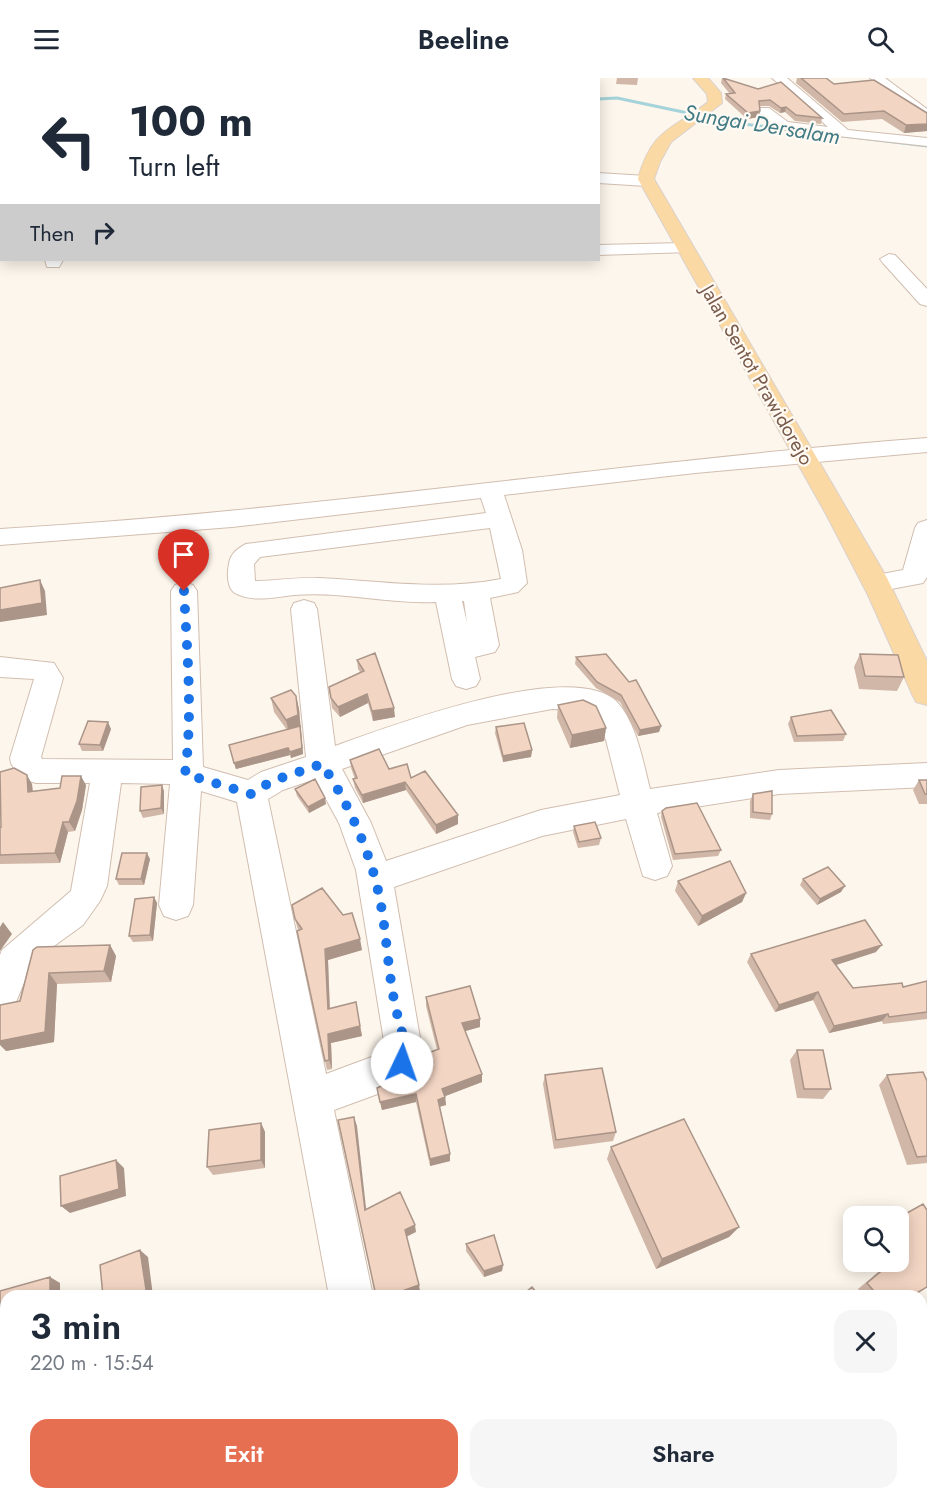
<!DOCTYPE html>
<meta charset="utf-8">
<style>
body{margin:0;font-family:Jost,sans-serif;background:#f6f6f7;color:#1f2937;height:100vh;display:flex;flex-direction:column;font-size:22px;white-space:nowrap}
*{box-sizing:border-box;margin:0}
p{font-size:20px;color:#747a83}
.icon{flex:none;width:33px;height:33px;fill:none;stroke:currentColor;stroke-width:2;stroke-linecap:round;stroke-linejoin:round}
.map{position:relative;flex:1;overflow:hidden}
.panel{position:absolute;left:0px;top:1212px;width:927px;height:210px;display:flex;flex-direction:column;background:#fff;border-radius:18px 18px 0 0;box-shadow:0 3px 15px #0003}
.panel>*{flex:none}
.guide{position:absolute;left:0px;top:0px;width:600px;height:183px;box-shadow:0 3px 15px #0003;background:#fff;color:#1f2937;overflow:hidden}
.fabs{position:absolute;left:843px;top:1128px;display:grid;gap:12px}
.fabs a{display:grid;place-items:center;width:66px;height:66px;border-radius:12px;background:#fff;box-shadow:0 3px 15px #0003;font-size:30px}
.pin{position:absolute;display:grid;place-items:center;width:51px;height:51px;color:#fff;margin:-62px -26px;border-radius:50% 50% 50% 0;rotate:-45deg;box-shadow:0 0 6px #0007}
.pin .icon{rotate:45deg}
.me{position:absolute;width:66px;margin:-33px;rotate:3deg;stroke-linejoin:round;filter:drop-shadow(0 0 4px #0008)}
.turn{display:flex;align-items:center;gap:21px;height:126px;padding:0 30px;font-size:27px}
.turn .icon{width:78px;height:78px;stroke-width:2.5}
.turn b{display:block;font-size:42px;line-height:51px}
.then{display:flex;align-items:center;height:57px;padding:0 30px;background:#0003;gap:12px;font-size:22px}
.round{display:grid;place-items:center;flex:none;width:63px;height:63px;border-radius:18px;background:#f6f6f7}
.head{display:flex;align-items:center;justify-content:space-between;height:102px;padding:0 30px}
h1{font-size:36px;font-weight:600;line-height:45px}
.action{display:flex;gap:12px;margin-top:auto;padding:12px 30px}
.action a{flex:1;height:69px;border-radius:18px;background:#e76f51;color:#fff;font-size:24px;font-weight:600;line-height:69px;text-align:center}
.action a+a{background:#f6f6f7;color:#1f2937}
header{display:flex;justify-content:space-between;align-items:center;height:78px;padding:0 30px;background:#fff;font-size:27px;font-weight:600}
.map>svg:first-child{display:block}
.lines{fill:none;stroke-linecap:round;stroke-linejoin:round}
.stream{stroke:#a5d3da;stroke-width:3}
.minor-casing{stroke:#d1beb0;stroke-width:2}
.major-casing{stroke:#dad1cd;stroke-width:2}
.minor{fill:#fff;fill-rule:evenodd}
.major{fill:#fbd9a5;fill-rule:evenodd}
.wall{fill:#d1b7a8}
.shaded-wall{fill:#aa9588}
.building{fill:#f3d5c3;stroke:#aa9588;stroke-width:1.5}
.route{stroke:#1a73e8;stroke-width:10;stroke-dasharray:0 18}
.labels{text-anchor:middle;dominant-baseline:central;stroke-width:4.5;stroke-linejoin:round;paint-order:stroke}
.far-street-label{font-size:20px;fill:#7a5c4d;stroke:#fffaf3}
.far-water-label{font-size:22px;font-style:italic;fill:#437c86;stroke:#fffaf3}
</style>
<header><svg class="icon" aria-label="menu" viewBox="0 0 24 24"><path d="M4 6h16M4 12h16M4 18h16"/></svg>Beeline<svg class="icon" aria-label="search" viewBox="0 0 24 24"><circle cx="10" cy="10" r="6"/><path d="M15 15l6 6"/></svg></header>
<div class="map">
<svg width="927" height="1422" viewBox="0 0 927 1422">
<rect width="100%" height="100%" fill="#fdf6ec"/>
<g class="lines">
<path class="stream" d="M598,21l19,-1 118,25 192,23"/>
<defs>
<path id="minor" d="M772,0h15l61,52 79,8v8l-143,-16 -25,-16v-6h10l19,14 40,5z
M870,0h15l42,31v11z
M0,63h2v10h-2z
M598,95l49,3 8,5 -8,5 -49,-3z
M684,165l6,1 3,4 -3,4 -92,3v-10z
M889,176l6,1 32,34v17l-7,-2 -37,-41 -3,-4z
M45,182h18l-4,7h-12z
M927,360v14l-232,21 -191,22 18,55 5,33 -9,9 -28,6 9,47 -4,7 -20,5 5,22 -4,7 -10,3 -10,-3 -4,-7 -16,-77c-47,2 -96,-11 -142,-7 -18,2 -42,8 -59,-2 -8,-5 -8,-20 -6,-29 1,-10 9,-16 17,-20l240,-31 -5,-15 -249,29 -232,18v-16c311,-18 617,-67 927,-91zM490,450l11,51c-61,12 -121,2 -182,-1 -22,-1 -43,3 -64,3l-1,-17 6,-7zM462,523h2l3,22z
M927,442v57l-4,6 -48,9 -9,-3 -4,-6 4,-6 37,-7 12,-42 3,-5z
M184,504l9,3 4,6 6,176 45,13 13,-8 45,-15 -15,-148 3,-6 10,-3 10,3 3,6 18,137c53,-19 240,-90 283,-43 19,22 25,59 32,86l129,-19 148,-7v24l-148,7 -122,19 15,53 -5,10 -12,4 -12,-4 -17,-57 -84,17 -148,51 29,168 -7,21 -22,12 -60,22 39,186h-44l-92,-494 -36,-11 -8,114 -5,11 -12,4 -12,-4 -5,-11 11,-121 -49,-1 -14,103 -7,15 -17,24 -29,21 -25,25 -16,38 -13,5v-59l2,-5 69,-59 19,-108h-54l-11,-3 -10,-9 -4,-8 -1,-5 24,-79 -34,-2v-20l54,6 9,15 -22,79 1,2 131,1 -2,-169 4,-6zM552,631l29,1 15,7 10,23 14,55 -79,15 -155,51 -15,-38 -29,-54 125,-44zM315,701l24,44 17,47 29,177v5l-59,22 -58,-275 15,-9z
M360,1416h50l1,6h-50z"/>
<path id="major" d="M693,0h15l13,15 1,10 -51,39 -11,20 -6,17 233,399 40,83v44l-11,-3 -4,-8 -44,-99 -42,-81 -188,-335c14,-51 35,-49 70,-77l-1,-8z"/>
</defs>
<use href="#minor" class="minor-casing"/>
<use href="#major" class="major-casing"/>
<use href="#minor" class="minor"/>
<use href="#major" class="major"/>
</g>
<path class="wall" d="M617,0h21l-1,7 -21,-1z
M722,0l100,40 -1,6 -26,-3 -10,-9 -5,1 -11,-7h-10l1,5 -1,6 -12,2 -22,-20 1,-5h4l-9,-11z
M797,0h29l8,6 93,29v18l-23,2 -22,-14 -40,3 -46,-39z
M860,576l44,23 -7,14 -38,-2 -5,-22z
M576,579l85,69 -2,6 -21,4 -18,-34 -24,-14 -21,-24z
M357,582l38,57 -22,4 -5,-18 -28,14 -8,-9 -3,-21 31,-15 -2,-3z
M296,618l3,13 4,45 -12,4 -1,-3 -54,14 -7,-24 58,-15 -13,-18 -3,-14z
M558,627l48,23 -2,13 -34,7 -13,-30z
M791,639l55,17 -3,7 -49,1 -6,-18z
M496,649l36,23 -1,7 -28,5 -8,-29z
M111,651l-8,22h-21l-3,-7z
M350,682l39,9 22,9 47,37v9l-22,10 -30,-44 -43,13 -8,-15 -2,-9h2l-4,-11z
M919,702h8v24h-8l-6,-14z
M32,706l1,7 53,-6 -4,25 -7,21 -7,1 -8,31 -60,1v-37h1z
M295,711l31,15 -17,9 -12,-17z
M164,713v23l-21,4 -3,-7z
M753,716l19,20 -2,6 -20,-2v-17z
M662,733l59,39 -3,6 -45,4 -12,-43z
M574,748l27,12 -2,7 -21,3 -5,-16z
M150,781l-6,26h-25l-3,-6z
M803,801l38,13 -24,13 -17,-20z
M678,803l68,12 -4,9 -44,24 -23,-35z
M154,819l3,6 -4,38 -20,1 -4,-6z
M295,841l67,31 -34,10 2,48 26,-6 6,34 -31,7 1,26 -5,1 -2,-9 -27,-131z
M110,867l6,11 -5,26 -54,2 -3,58 -48,9 27,-101z
M876,874l-41,13 18,23 50,-1 24,-6v38l-44,5 -1,-3 -53,12 -16,-33 -38,12 -28,-50 4,-8z
M426,919l54,30 -15,4 17,43v8l-37,14 1,9 -6,2 10,47v7l-20,5 -14,-64 -34,8 -5,-22 39,-18 21,-20 -11,-44z
M797,972l34,39 -8,10 -26,-1 -7,-38z
M545,997l71,57 -3,9 -59,8 -11,-65z
M887,997l40,6v82l-20,2 -28,-80z
M261,1045l4,9v36l-52,7 -6,-8z
M611,1069l128,80 -10,10 -73,32 -49,-110z
M927,1132l-15,86h-49l-5,-7 32,-27h8v-44z
M466,1166l37,21 -1,6 -18,6 -18,-26z
M813,1416h55l-10,6h-42z"/>
<path class="shaded-wall" d="M786,29l-1,5 -5,1 1,-5z
M760,33l-1,6 -12,2 1,-6z
M927,46v7l-23,2 2,-8z
M40,502l5,11 2,24 -47,7v-12z
M367,616l1,9 -28,14 -2,-10z
M296,618l3,13 4,45 -12,4 -1,-6 -1,-19 -3,-13z
M394,630l1,9 -22,4 -1,-10z
M108,644l3,7 -8,22 -3,-6z
M661,648l-2,6 -21,4 2,-6z
M606,650l-2,13 -34,7 2,-13z
M288,670l2,7 -54,14 -2,-6z
M532,672l-1,7 -28,5v-6z
M27,697l5,9 1,18 -5,-10z
M81,698l5,9 -4,25 -7,21 -6,-9z
M405,704l1,8 -43,13 -1,-8z
M162,707l2,6v23l-3,-6z
M325,720l1,6 -17,9 -1,-6z
M458,737v9l-22,10v-9z
M63,744l5,10 -8,31 -5,-10z
M147,775l3,6 -6,26 -3,-6z
M845,808l-4,6 -24,13 3,-6z
M746,815l-4,9 -44,24 4,-10z
M154,819l3,6 -4,38 -3,-6z
M3,844l9,12 -12,17v-24z
M360,861l2,11 -34,10 2,59 -2,-10 -3,-60z
M110,867l6,11 -5,26 -7,-11z
M882,867l-6,7 -49,16 5,-8z
M49,895l8,11 -3,58 -48,9 -6,-6v-4z
M818,914l-5,8 -38,12 4,-7z
M888,936l-6,7 -53,12 5,-7z
M480,941v8l-18,5v-9z
M360,948l2,10 -31,7 1,26 -3,-9 -1,-26z
M482,996v8l-39,15 -1,-8z
M416,1016v8l-34,8 -2,-8z
M445,1019l1,8 -8,2v-7z
M354,1039l3,9 10,91 -2,-7z
M261,1045l4,9v36l-4,-8z
M450,1076v7l-20,5v-7z
M116,1082l8,8 2,28 -56,17 -9,-7z
M415,1147l1,7 -10,5 -1,-7z
M739,1149l-10,10 -73,32 6,-10z
M140,1172l8,7 5,39h-6z
M503,1187l-1,6 -18,6v-6z
M50,1199l10,6v13h-10z
M419,1207l1,6 -14,5h-18z
M6,1249v9l-6,1v-8z
M24,1416h11v6h-12z"/>
<path class="building" d="M723,0l35,11 23,-7 41,36 -26,-3 -10,-8 -5,1 -11,-8 -11,1 1,10 -12,2 -22,-19 9,-1z
M801,0h25l8,6 40,-4 53,33v11l-21,1 -22,-14 -40,3z
M40,502l2,23 -42,7v-22z
M375,575l19,55 -22,3 -5,-17 -29,13 -7,-9 -2,-11 35,-16 -7,-11z
M606,576l23,28 7,-2 25,46 -21,4 -19,-35 -24,-13 -21,-25z
M860,576l38,1 6,22 -39,-1z
M291,612l5,6 2,19 -12,5 -15,-22z
M583,622l13,6 10,22 -34,7 -14,-30z
M831,632l15,24 -49,2 -6,-19z
M88,643l20,1 -8,23 -21,-1z
M524,645l8,27 -29,6 -7,-29z
M300,648l2,22 -12,4 -2,-4 -54,15 -5,-18z
M379,671l10,20 18,-5 4,14 14,-7 33,44 -22,10 -31,-43 -43,13 -9,-16 4,-1 -7,-18z
M14,690l13,7 1,17 32,-4 2,-12h19l-4,25 -8,21h-6l-8,31 -55,2v-28h1l-1,-55z
M315,701l10,19 -17,9 -13,-18z
M919,702h8v14h-2z
M162,707l-1,23 -21,3 1,-24z
M772,713v23l-19,-2v-18z
M697,725l24,47 -46,4 -13,-43 4,-3z
M595,744l6,16 -22,4 -5,-16z
M122,775h25l-6,26h-25z
M730,783l16,32 -44,23 -24,-35z
M828,789l17,19 -25,13 -17,-20z
M322,810l21,27 9,-2 8,26 -35,10 3,60 28,-7 4,24 -32,8 1,26 -4,1 -28,-130 5,-2 -7,-10 -3,-14z
M154,819l-4,38 -21,1 6,-37z
M865,842l17,25 -50,15 21,28 49,-5 1,4 24,-6v31l-38,5 -1,-3 -54,12 -16,-34 -39,13 -28,-51z
M110,867l-6,26 -55,2 -4,59 -45,9v-36l20,-4 13,-51 4,-3z
M470,908l10,33 -18,4 20,51 -40,15 3,8 -7,3 12,54 -20,5 -14,-65 -36,8 -3,-14 39,-18 6,-15 17,-6 -13,-52z
M797,972h26l8,39h-27z
M602,990l14,64 -60,8 -11,-65z
M923,994l4,9v75l-10,1 -30,-82z
M354,1039l11,93 35,-18 15,33 -10,5 14,55 -31,11h-12l-38,-176z
M684,1041l55,108 -77,32 -51,-112z
M261,1045v37l-54,7 2,-37z
M116,1082l3,29 -58,17 -1,-30z
M923,1126l4,6v77l-15,9h-34l-11,-13 25,-21h6v-6l9,-7 -9,-12v-19z
M494,1157l9,30 -19,6 -18,-27z
M140,1172l7,46h-44l-3,-31z
M50,1199v19h-44v31l-6,2v-38z
M532,1209l7,9h-18z
M6,1355v61h18l-1,6h-23v-39l4,-27z
M411,1416h57l2,6h-59z
M826,1416h42l-10,6h-28z"/>
<g class="lines">
<path class="route" d="M184,513c3,61 9,122 1,183l66,20 21,-13 50,-17c24,35 45,81 55,122 9,37 10,77 17,114 4,23 14,40 8,63"/>
</g>
<g class="labels">
<g class="far-street-label">
<text transform="translate(757 297) rotate(60)">Jalan Sentot Prawidorejo</text>
</g>
<g class="far-water-label">
<text transform="translate(762 46) rotate(9)">Sungai Dersalam</text>
</g>
</g>
</svg>
<div class="fabs">
<a><svg class="icon" aria-label="search" viewBox="0 0 24 24"><circle cx="10" cy="10" r="6"/><path d="M15 15l6 6"/></svg></a>
</div>
<div class="pin" style="left:184px;top:513px;background:#d93025"><svg class="icon" aria-label="arrive" viewBox="0 0 24 24"><path d="M6 21V4h12l-3 4 3 4H6"/></svg></div>
<svg class="me" style="left:402px;top:985px" viewBox="-20 -20 40 40"><circle r="19" fill="#fff"/><path d="M0-13L10 11 0 6-10 11z" fill="#1a73e8"/></svg>
<div class="guide">
<div class="turn"><svg class="icon" aria-label="left" viewBox="0 0 24 24"><path d="M17 20v-9H6M10 6l-5 5 5 5"/></svg><div><b>100 m</b>Turn left</div></div>
<div class="then">Then<svg class="icon" aria-label="right" viewBox="0 0 24 24"><path d="M7 20v-9h11M14 6l5 5-5 5"/></svg></div>
</div>
<section class="panel">
<div class="head"><div><h1>3 min</h1><p>220 m · 15:54</p></div><a class="round"><svg class="icon" aria-label="close" viewBox="0 0 24 24"><path d="M6 6l12 12M18 6L6 18"/></svg></a></div>
<div class="action"><a>Exit</a><a>Share</a></div>
</section>
</div>
